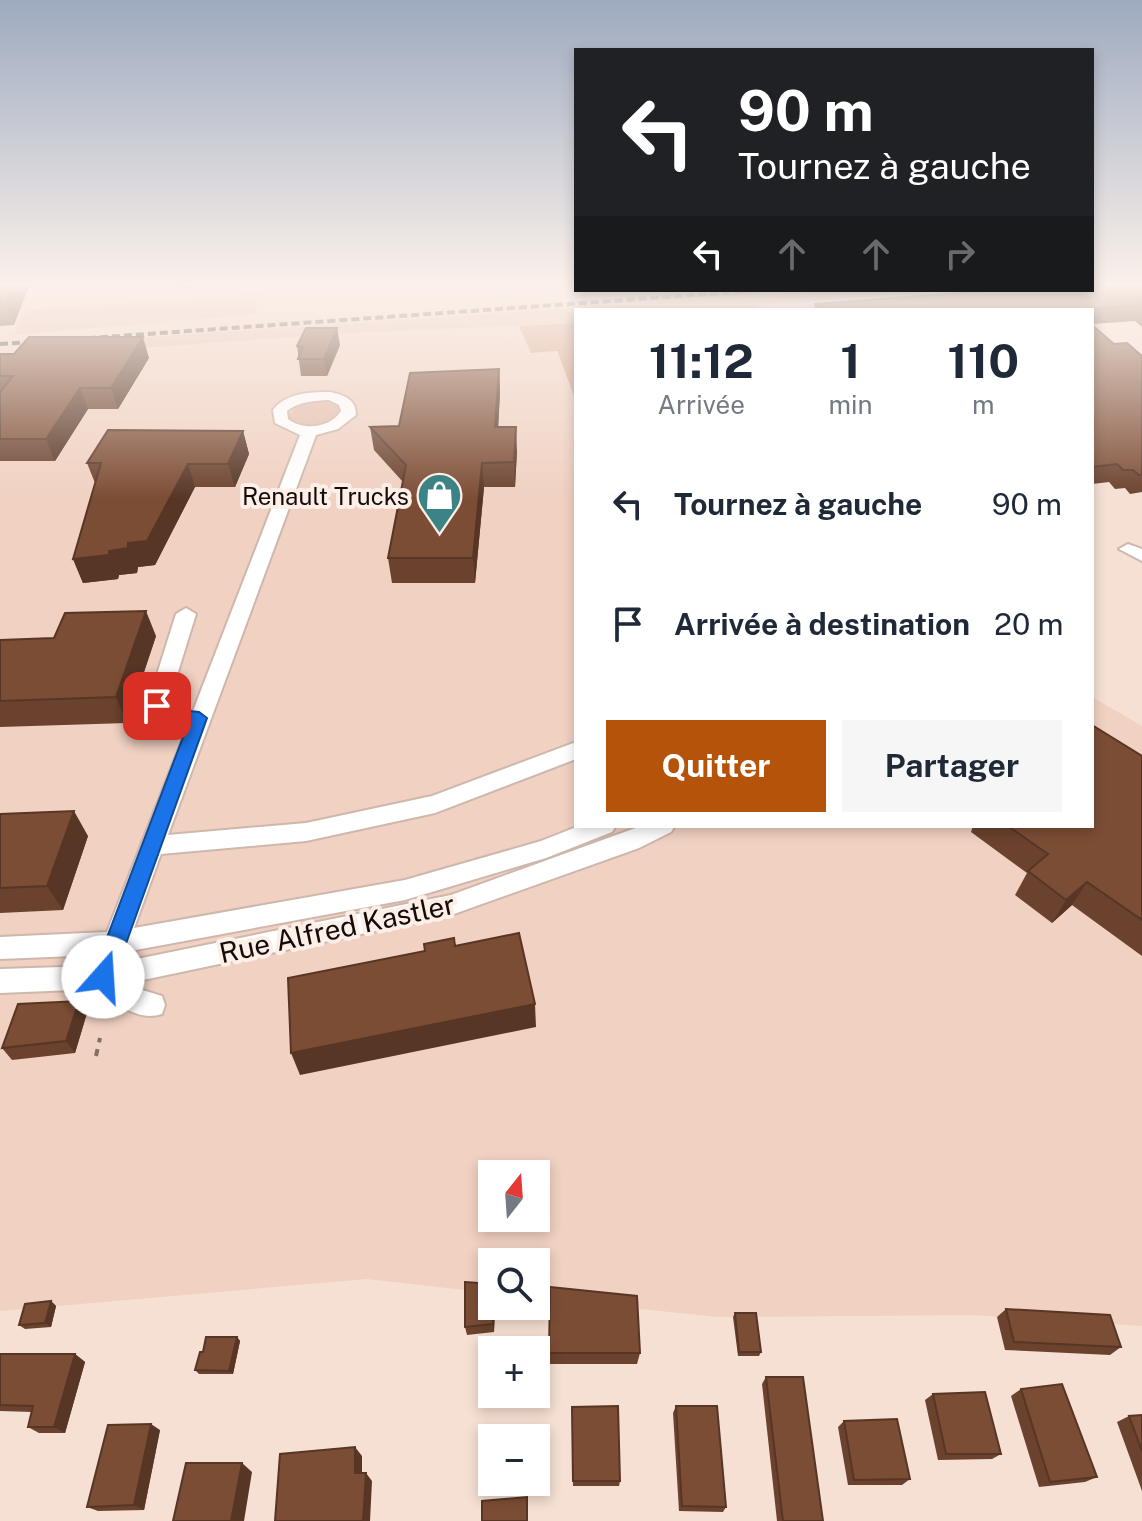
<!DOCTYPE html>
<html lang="fr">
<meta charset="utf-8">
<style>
body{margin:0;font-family:"Public Sans",sans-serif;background:#f6f6f7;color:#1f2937;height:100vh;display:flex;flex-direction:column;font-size:30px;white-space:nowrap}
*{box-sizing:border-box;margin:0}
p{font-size:26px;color:#747a83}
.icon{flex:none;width:44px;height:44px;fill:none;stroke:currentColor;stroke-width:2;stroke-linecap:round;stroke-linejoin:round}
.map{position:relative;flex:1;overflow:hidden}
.side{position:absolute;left:574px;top:308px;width:520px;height:520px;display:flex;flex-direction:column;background:#fff;border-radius:0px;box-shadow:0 4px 12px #0003}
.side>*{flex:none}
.banner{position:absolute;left:574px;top:48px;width:520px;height:244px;border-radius:0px;box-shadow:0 4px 12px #0003;background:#202124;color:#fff;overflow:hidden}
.needle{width:52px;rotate:17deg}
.controls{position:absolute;left:478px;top:1160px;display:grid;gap:16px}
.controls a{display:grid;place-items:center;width:72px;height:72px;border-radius:0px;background:#fff;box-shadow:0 4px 12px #0003;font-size:40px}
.pin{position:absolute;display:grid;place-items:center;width:68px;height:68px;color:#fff;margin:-34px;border-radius:16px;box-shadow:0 4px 12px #0006}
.me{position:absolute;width:88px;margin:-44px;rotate:19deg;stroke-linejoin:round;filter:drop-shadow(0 0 6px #0008)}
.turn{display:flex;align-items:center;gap:28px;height:168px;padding:0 32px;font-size:36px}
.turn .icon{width:104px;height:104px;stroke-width:2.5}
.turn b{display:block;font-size:56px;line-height:68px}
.lanes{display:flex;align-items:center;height:76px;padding:0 32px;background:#0003;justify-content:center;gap:40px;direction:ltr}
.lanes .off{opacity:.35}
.eta{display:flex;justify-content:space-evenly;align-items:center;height:136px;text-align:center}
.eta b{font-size:48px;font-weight:700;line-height:56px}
.button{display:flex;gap:16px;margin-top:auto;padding:16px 32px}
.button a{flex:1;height:92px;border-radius:0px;background:#b45309;color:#fff;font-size:32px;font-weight:700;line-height:92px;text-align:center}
.button a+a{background:#f6f6f7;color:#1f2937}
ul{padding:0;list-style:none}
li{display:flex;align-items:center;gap:24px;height:120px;padding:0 32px}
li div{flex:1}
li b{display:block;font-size:30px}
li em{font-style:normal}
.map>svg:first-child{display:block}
.built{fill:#f0d1c2;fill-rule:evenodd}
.green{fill:#e4beac}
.forest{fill:#d49f86}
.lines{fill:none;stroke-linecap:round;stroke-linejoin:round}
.minor-casing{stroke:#ceb7ac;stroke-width:4}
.path{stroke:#7f7068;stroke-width:4;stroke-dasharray:7 7;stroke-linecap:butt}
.minor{fill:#fff;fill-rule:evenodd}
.rail{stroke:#50443e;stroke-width:4;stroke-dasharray:8 4;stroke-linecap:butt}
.wall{fill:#6b422e}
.shaded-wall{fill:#573625}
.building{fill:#7c4d35;stroke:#573625;stroke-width:2}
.route{fill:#1a73e8;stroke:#114b97;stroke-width:2}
.labels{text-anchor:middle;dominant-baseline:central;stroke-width:8;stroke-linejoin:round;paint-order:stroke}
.far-poi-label{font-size:24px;fill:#130b08;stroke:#fdeee7;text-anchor:end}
.street-label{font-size:28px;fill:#130b08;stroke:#fdeee7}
</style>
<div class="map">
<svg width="1142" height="1521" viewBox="0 0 1142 1521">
<rect width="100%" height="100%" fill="#f6dfd3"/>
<path class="built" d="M0,286h576v4h259l-732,50 416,-14 12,27 25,-2 20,50v425h516v-129l50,29v600l-171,-11 -253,2 -182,-19v-36h-44v31l-125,-14 -367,32zM492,1174h44v44h-44z"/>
<path class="green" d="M835,290h123l-201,15 2,5h-183v13l-225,10 -254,18 6,-11z
M259,294l-3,20 -242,21 12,-25z
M322,400l18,7 1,4c-10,17 -38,21 -53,6l9,-12z"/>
<path class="forest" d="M576,323v78l-19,-50 -26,2 -12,-27z"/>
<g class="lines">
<defs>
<path id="minor" d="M330,392c14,3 26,7 26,23l-18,14 -22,6 -148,400 138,-12 126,-27 144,-54v17l-141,54 -129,28 -145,13 -27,74 271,-48 136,-39 38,-15h37l-4,6 -66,26 -141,42 -280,52 -3,10 329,-67 190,-69h34l-4,6 -32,16 -188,67 -322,68 7,5 26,8 3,9 -3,9c-24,8 -47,-11 -64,-25l-98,4v-24l94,-3 5,-11 -99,4v-22l107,-5 81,-207 -30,-6 -11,-13 29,-92 10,-6 10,6 -28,90 8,6 17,1 107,-276 -25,-12 -2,-13c13,-17 36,-18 57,-18zM329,400l10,5 2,6c-11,17 -37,20 -53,8l-1,-8c12,-10 28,-10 42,-11z
M1128,544l14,5v12l-23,-12z"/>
</defs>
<use href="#minor" class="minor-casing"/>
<path class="path" d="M96,1056l4,-18"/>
<use href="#minor" class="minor"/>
<path class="rail" d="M76,339l690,-49
M0,344l48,-3"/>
</g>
<path class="wall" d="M0,286l14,39 -14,1z
M180,286h28l-28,2z
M1142,286v41l-7,-6 -43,3v-14h-278l1,-6z
M1092,325l22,19 28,12v136l-12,2 -5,-6 -10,1 -6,-7 -17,2z
M340,345l-13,31h-26l-4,-30z
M0,354l149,4 -31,51h-30l-33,52h-55z
M499,369l1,23 -2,35 19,24 -2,36h-31l-9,96h-83l-4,-25 15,-76 -29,-32 -4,-23 29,-1z
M243,431l6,23 -14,33h-40l-40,78 -17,2 -1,6 -18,2 -1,4 -35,4 -10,-24 22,-76 -8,-20z
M156,636l-29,87 -127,4v-87z
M1142,756v200l-70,-51 -20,18 -37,-28 12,-22 -56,-41 2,-6h119z
M0,814l88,22 -25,74 -63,3z
M79,1001l8,12 -12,40 -63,7 -10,-12z
M51,1301l5,5 -5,21 -26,2 -6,-4z
M492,1306h3l-1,26 -27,3 -2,-8z
M1006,1309l115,38 -11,8 -105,-5 -8,-33z
M735,1313l26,39 -2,4h-21l-5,-39z
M237,1337l3,4 -7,33h-34l-4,-4z
M549,1353h91l-3,11h-87z
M0,1354h75l10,8 -20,71h-26l-11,-6 4,-15 -32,-1z
M766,1377l57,144h-46l-15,-137z
M1021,1389l76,88 -12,5 -46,5 -28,-91z
M933,1394l68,60 -9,5 -54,1 -13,-60z
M676,1406l50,101 -3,5 -44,-1 -6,-98z
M572,1407l48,74 -1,5h-46z
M1142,1415v76l-25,-69 12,-6z
M844,1421l66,58 -8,6h-54l-10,-58z
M160,1430l-16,80 -46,1 -11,-4z"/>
<path class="shaded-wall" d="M12,286h17l-15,39 -9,-22z
M337,328l3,17 -13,31 -3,-17z
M143,337l6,21 -31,51 -7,-21z
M499,369l1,23 -3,59 -2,-24z
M80,388l8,21 -33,52 -9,-22z
M516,427l1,24 -2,36 -1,-25z
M243,431l6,23 -14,33 -7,-23z
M482,463l2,24 -9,96 -2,-25z
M188,464l7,23 -40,78 -17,2 -1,6 -18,2 -1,4 -35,4 -10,-24 36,-8z
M146,611l10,25 -29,87 -11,-26z
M74,811l14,25 -25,74 -16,-24z
M1087,882l-15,23 -20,18 14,-23z
M79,1001l8,12 -12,40 -9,-12z
M535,1004l1,23 -236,48 -9,-22z
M51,1301l5,5 -5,21 -6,-4z
M493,1306h2l-1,26 -1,-8z
M237,1337l3,4 -7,33 -4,-3z
M75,1354l10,8 -20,71 -11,-6z
M151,1424l9,6 -16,80 -10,-5z
M355,1447l7,9v25l-7,-8z
M242,1463l10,9 -8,49h-13z
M366,1473l6,8 -2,40h-7z"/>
<path class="building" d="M0,286h12l-7,17 -5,1z
M1092,286h50v19l-67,5h-255l-5,-6 186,-14h91z
M1092,325l22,19 13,-1 15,13v119h-3l-6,-5h-10l-6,-6 -25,3z
M306,328h31l-13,31h-26l5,-12 -6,-1z
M29,337h114l-32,51h-31l-34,51h-46v-47l13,-16h-13v-22h14z
M499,369l-4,58h21l-2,35 -32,1 -9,95h-85l18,-93 -36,-38 29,-1 11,-53z
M108,430l135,1 -15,33h-40l-41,77 -19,2v5l-19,3v4l-36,4 28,-96h-14z
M146,611l-30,86 -116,4v-61l54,-2 11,-25z
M1092,725l50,31v164l-55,-38 -21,18 -38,-29 20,-17 -40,-28h84z
M74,811l-27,75 -47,2v-74z
M519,933l16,71 -244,49 -3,-75 137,-27 -1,-7 30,-6 1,8z
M79,1001l-13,40 -64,7 16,-44z
M465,1282l27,2 1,40 -28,3z
M550,1287l87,9 3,57h-91z
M51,1301l-6,22 -26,2 6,-21z
M1006,1309l104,6 11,32 -107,-5z
M735,1313h21l5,39h-22z
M206,1337h31l-8,34 -34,-1 5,-18h3z
M0,1354h75l-21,73h-26l5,-21 -33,-1z
M766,1377h37l20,144h-40z
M1062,1384l35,93 -47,5 -29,-93z
M985,1392l16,62h-55l-13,-60z
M618,1406l2,75h-47l-1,-74z
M676,1406h41l9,101 -44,-1z
M1142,1415v36l-13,-35z
M897,1419l13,60 -56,1 -10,-59z
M151,1424l-17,81 -47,2 21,-82z
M355,1447v26h11l-3,48h-88l5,-67z
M186,1463h56l-11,58h-58z
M527,1497v24h-45v-20z"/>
<linearGradient id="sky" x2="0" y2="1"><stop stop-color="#9eaabf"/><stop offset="0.57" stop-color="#fbf1eb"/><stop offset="1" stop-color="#fbf1eb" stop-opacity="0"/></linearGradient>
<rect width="1142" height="499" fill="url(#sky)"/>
<path class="route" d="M157,700l13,9 29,3 8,6 -93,259 -3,7 -8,3 -8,-3 -3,-7 96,-253 -31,-6 -9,-12z"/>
<defs>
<symbol id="shop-pin" viewBox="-11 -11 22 30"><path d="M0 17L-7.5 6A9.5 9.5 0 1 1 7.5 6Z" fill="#3b8385" stroke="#fdeee7"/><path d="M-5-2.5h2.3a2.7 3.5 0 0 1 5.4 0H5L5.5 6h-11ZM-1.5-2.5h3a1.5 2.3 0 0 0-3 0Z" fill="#fff"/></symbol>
</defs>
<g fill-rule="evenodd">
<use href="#shop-pin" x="414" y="470" width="51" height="69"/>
</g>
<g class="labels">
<g class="far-poi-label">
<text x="409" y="496">Renault Trucks</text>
</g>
<g class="street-label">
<text transform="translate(337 928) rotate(-12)">Rue Alfred Kastler</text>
</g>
</g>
</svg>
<div class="controls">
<a><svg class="needle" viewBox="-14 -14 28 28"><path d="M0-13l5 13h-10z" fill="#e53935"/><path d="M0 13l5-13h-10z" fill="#747a83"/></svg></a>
<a><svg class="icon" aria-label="search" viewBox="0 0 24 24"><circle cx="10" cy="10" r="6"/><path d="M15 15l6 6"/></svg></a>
<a>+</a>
<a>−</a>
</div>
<div class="pin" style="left:157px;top:706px;background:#d93025"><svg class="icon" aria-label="arrive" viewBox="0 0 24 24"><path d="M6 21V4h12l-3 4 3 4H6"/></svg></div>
<svg class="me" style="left:103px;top:977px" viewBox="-20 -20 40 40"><circle r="19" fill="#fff"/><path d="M0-13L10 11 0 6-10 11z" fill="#1a73e8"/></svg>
<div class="banner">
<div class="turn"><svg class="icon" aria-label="left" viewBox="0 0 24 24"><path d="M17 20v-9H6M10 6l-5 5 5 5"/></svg><div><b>90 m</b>Tournez à gauche</div></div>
<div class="lanes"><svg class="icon" aria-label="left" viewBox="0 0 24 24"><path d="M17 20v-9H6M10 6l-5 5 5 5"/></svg><svg class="icon off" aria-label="ahead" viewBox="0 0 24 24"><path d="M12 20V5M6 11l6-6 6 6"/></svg><svg class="icon off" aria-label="ahead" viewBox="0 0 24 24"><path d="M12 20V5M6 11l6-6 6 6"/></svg><svg class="icon off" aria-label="right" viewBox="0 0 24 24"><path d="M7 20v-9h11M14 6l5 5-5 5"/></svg></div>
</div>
<section class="side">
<div class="eta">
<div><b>11:12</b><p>Arrivée</p></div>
<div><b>1</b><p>min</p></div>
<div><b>110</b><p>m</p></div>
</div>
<ul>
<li><svg class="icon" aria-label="left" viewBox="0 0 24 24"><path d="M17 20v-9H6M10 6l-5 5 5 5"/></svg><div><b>Tournez à gauche</b></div><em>90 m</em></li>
<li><svg class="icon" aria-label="arrive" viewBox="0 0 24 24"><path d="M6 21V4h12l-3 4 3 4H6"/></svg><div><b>Arrivée à destination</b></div><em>20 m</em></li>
</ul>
<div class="button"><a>Quitter</a><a>Partager</a></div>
</section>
</div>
